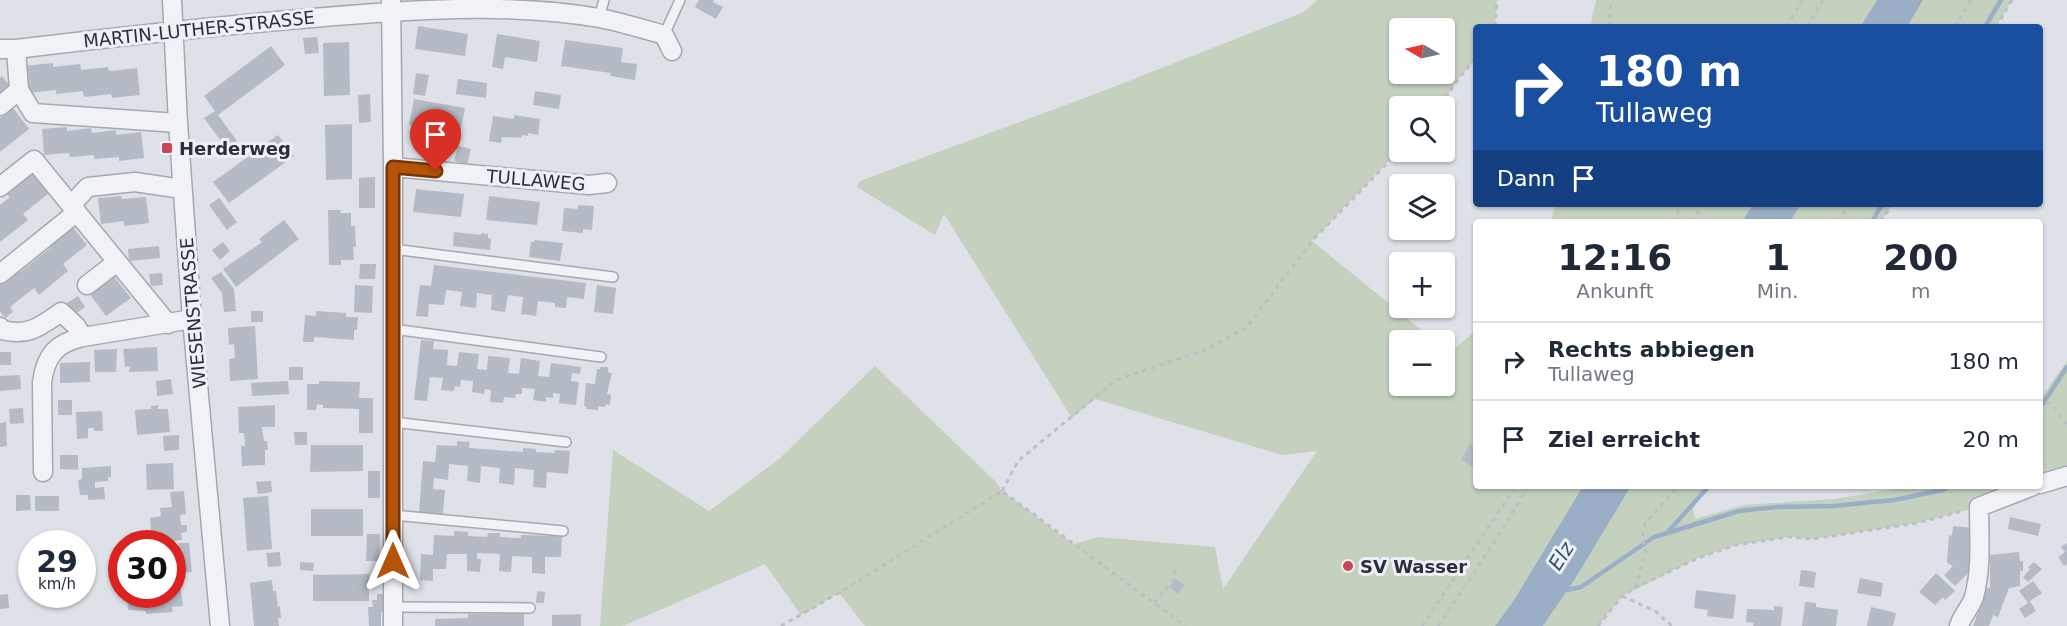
<!DOCTYPE html>
<html lang="de">
<meta charset="utf-8">
<style>
body{margin:0;font-family:"DejaVu Sans",sans-serif;background:#f2f2f3;color:#1f2937;height:100vh;display:flex;flex-direction:column;font-size:22px;white-space:nowrap}
*{box-sizing:border-box;margin:0}
p{font-size:20px;color:#747a83}
.icon{flex:none;width:33px;height:33px;fill:none;stroke:currentColor;stroke-width:2;stroke-linecap:round;stroke-linejoin:round}
.map{position:relative;flex:1;overflow:hidden}
.panel{position:absolute;left:1473px;top:219px;width:570px;height:270px;display:flex;flex-direction:column;background:#fff;border-radius:6px;box-shadow:0 2px 4px #0004}
.panel>*{flex:none}
.guide{position:absolute;left:1473px;top:24px;width:570px;height:183px;border-radius:6px;box-shadow:0 2px 4px #0004;background:#1a4fa0;color:#fff;overflow:hidden}
.needle{width:39px;rotate:279deg}
.tools{position:absolute;left:1389px;top:18px;display:grid;gap:12px}
.tools a{display:grid;place-items:center;width:66px;height:66px;border-radius:6px;background:#fff;box-shadow:0 2px 4px #0004;font-size:30px}
.speed{position:absolute;left:18px;top:530px;display:flex;gap:12px;font-size:30px;font-weight:700;text-align:center}
.speed>*{display:grid;place-content:center;width:78px;height:78px;border-radius:50%;background:#fff;box-shadow:0 2px 4px #0004;line-height:1}
.speed small{font-size:15px;font-weight:400}
.speed .limit{border:9px solid #d22;background:#fff;color:#111}
.pin{position:absolute;display:grid;place-items:center;width:51px;height:51px;color:#fff;margin:-62px -26px;border-radius:50% 50% 50% 0;rotate:-45deg;box-shadow:0 0 6px #0007}
.pin .icon{rotate:45deg}
.me{position:absolute;width:66px;margin:-33px;rotate:0deg;stroke-linejoin:round;filter:drop-shadow(0 0 4px #0008)}
.turn{display:flex;align-items:center;gap:21px;height:126px;padding:0 24px;font-size:27px}
.turn .icon{width:78px;height:78px;stroke-width:2.5}
.turn b{display:block;font-size:42px;line-height:51px}
.then{display:flex;align-items:center;height:57px;padding:0 24px;background:#0003;gap:12px;font-size:22px}
.eta{display:flex;justify-content:space-evenly;align-items:center;height:102px;text-align:center}
.eta b{font-size:36px;font-weight:700;line-height:42px}
ul{padding:0;list-style:none}
li{display:flex;align-items:center;gap:18px;height:78px;padding:0 24px;border-top:2px solid #e0e1e3}
li div{flex:1}
li b{display:block;font-size:22px}
li em{font-style:normal}
.map>svg:first-child{display:block}
.green{fill:#c4d1bf;fill-rule:evenodd}
.water{fill:#9aafc6}
.lines{fill:none;stroke-linecap:round;stroke-linejoin:round}
.stream{stroke:#9aafc6;stroke-width:4.5}
.building{fill:#b5bbc4}
.lane-casing{stroke:#a4a8b1;stroke-width:12}
.street-casing{stroke:#a4a8b1;stroke-width:21}
.path{stroke:#bdbfc6;stroke-width:3;stroke-dasharray:4.5 4.5;stroke-linecap:butt}
.lane{stroke:#f1f2f6;stroke-width:9}
.street{stroke:#f1f2f6;stroke-width:18}
.route-casing{stroke:#753606;stroke-width:15}
.route{stroke:#b45309;stroke-width:10}
.poi-dot{fill:#c94658;stroke:#edf0f5;stroke-width:2}
.labels{text-anchor:middle;dominant-baseline:central;stroke-width:6;stroke-linejoin:round;paint-order:stroke}
.street-label{font-size:18px;fill:#282f3d;stroke:#edf0f5}
.poi-label{font-size:18px;font-weight:bold;fill:#282f3d;stroke:#edf0f5;text-anchor:start}
.water-label{font-size:20px;font-style:italic;fill:#334d70;stroke:#edf0f5}
</style>
<div class="map">
<svg width="2067" height="626" viewBox="0 0 2067 626">
<rect width="100%" height="100%" fill="#dee1e7"/>
<path class="green" d="M1317,0h180l-2,27h-19v31l-20,24 -15,24h-41l-1,44 -87,91 122,99h-34v46h44l1,-37 5,4 26,-23v156h107l-69,114 -19,26h-630l-26,-33 -38,22 -36,-51 -142,62h-23l13,-176 96,61 69,-51 97,-94 121,116 6,9 71,53 26,-7 116,10 8,42 94,-138 -35,4 -187,-56 -23,19 -128,-204 -9,21 -78,-48 3,-6 246,-91 198,-78zM1400,28h44v46h-44z
M1596,0h281l-17,27h-270z
M1923,0h89l-16,27h-89z
M1555,204h198l-11,18h-191z
M1801,204h91l-11,18h-91z
M2067,361v115l-27,8v-85z
M1631,486h78l-16,21 2,12 49,-14 90,-6 80,-13h119l-54,21 -62,16 -105,16 -24,-2 -52,8 -38,13 -76,38 -24,30h-55l32,-47z"/>
<path class="water" d="M1877,0h46l-16,27h-47z
M1753,204h48l-11,18h-48z
M1583,486h48l-56,93 -32,47h-48l19,-26z"/>
<g class="lines">
<path class="stream" d="M1985,27l16,-27
M1872,222l10,-18
M2040,408l27,-41
M1667,533l42,-47
M1562,587l5,3 14,-3 73,-50 85,-26 38,-4 56,-1 61,-6 49,-10 7,-4"/>
</g>
<path class="building" d="M699,0h15l-1,2 10,5 -7,12 -21,-12z
M418,26l50,8 -3,22 -50,-7z
M497,34l43,7 -3,21 -32,-5 -2,12 -11,-2z
M317,37l2,16 -14,1 -2,-16z
M565,40l58,8 -2,14 16,2 -2,16 -25,-4 1,-3 -50,-7z
M349,42l1,53 -26,1 -1,-53z
M271,46l14,19 -67,50 19,26 -10,8 -23,-31 11,-7 -11,-15z
M53,63v4l27,-3 1,6 27,-3 1,4 28,-3 3,27 -28,3 -1,-4 -27,3 -1,-6 -27,3v-4l-29,3 -3,-27z
M416,73l13,2 -4,21 -12,-2z
M2,76l8,10 -10,8v-16z
M458,79l29,4 -1,15 -30,-4z
M535,91l26,4 -2,14 -26,-4z
M370,94l1,28 -12,1 -1,-28z
M414,99l51,9 -5,26 -51,-9z
M13,108l16,21 -29,23v-34z
M514,115l26,4 -2,16 -10,-2v3l-6,-1 -1,3 -19,-1 -1,6 -12,-2 4,-25 21,3z
M352,124v55l-26,1 -1,-55z
M67,127v4l24,-3 1,5 24,-3v5l25,-3 3,26 -25,3v-4l-25,2v-4l-24,2 -1,-4 -25,2 -2,-26z
M278,135l16,21 -65,47 -16,-21z
M458,146l13,3 -4,15 -13,-3z
M33,173l16,20 -26,21 5,6 -28,22v-37l10,-8 -3,-3z
M375,177v31h-16v-30z
M416,189l48,5 -3,23 -48,-5z
M121,196l1,3 24,-2 3,26 -25,3v-5l-23,3 -3,-26z
M489,196l51,6 -3,23 -51,-5z
M219,198l18,24 -10,8 -18,-25z
M578,205l16,1 -2,24 -9,-1v4l-21,-2 2,-23 14,1z
M328,210h13l-1,3h11v13h4l1,21h-3l1,13h-13v5h-12z
M284,220l15,19 -63,48 -13,-18 39,-27 -3,-3z
M72,226l15,19 -24,19 5,7 -29,24 -5,-7 -24,19 3,5 -8,6 -5,-7v-28l18,-14 2,3 30,-24 -2,-3z
M454,232l27,3v-2l7,1v4l3,1 -1,11 -37,-4z
M535,240l28,3 -3,18 -31,-4 2,-15h3z
M223,242l7,9 -10,9 -8,-10z
M159,246l1,12 -31,3 -1,-12z
M360,264h16l-1,15h-16z
M434,265l152,18 -2,16 -17,-2 -1,11 -11,-1v-4l-17,-2 -2,15 -15,-2 2,-17 -15,-2 -3,17 -14,-2 1,-15 -15,-2 -1,15 -16,-2 2,-14 -16,-2 -2,15 -15,-1 -1,13 -12,-1 4,-31 11,1z
M221,272l13,17 2,22 -12,1 -2,-19 -11,-15z
M162,273l1,12 -12,1 -2,-12z
M112,274l19,24 -25,18 -17,-23z
M355,285l18,1 -1,27 -18,-1z
M597,285l19,3 -3,26 -19,-2z
M78,296l7,11 -10,7 -8,-11z
M251,311h12v11h-12z
M316,311l30,2v4h12l-1,13h-3v10l-40,-3v5h-11l2,-27 11,1z
M255,326l3,53 -28,2 -1,-22 6,-1 -1,-14 -5,1 -1,-17z
M421,340l13,1 -1,8 15,1 -1,15 10,1 2,-14 20,2 -2,15 10,1 1,-14 22,2 -2,15 11,1 2,-16 19,3 -2,15 11,1 2,-14 30,4 -1,7 -8,-1 -1,8 8,1 -3,23 -17,-2 1,-9 -7,-1v5l-7,-1v5l-13,-2 2,-11 -13,-1v6h-6l-1,4 -11,-1 -1,6 -13,-1 1,-12 -6,-1 -1,5 -12,-2 1,-11 -12,-1 -1,7 -5,-1 -1,5 -13,-1 2,-12 -13,-1 -3,24 -13,-1z
M157,347l1,24 -29,1 1,-6 -5,1 -2,-18z
M117,349l-1,23h-21l-1,-22z
M0,352h11v13h-11z
M90,362v20l-30,1v-20z
M289,367h14v13h-14z
M600,367h7l2,6h3l-5,21 4,1 -1,10 -4,-1 -1,3 -7,-1v4l-12,-1v-3h-2l2,-23 9,1 2,-15h3z
M20,375l1,14 -21,2v-15z
M171,379l2,15 -16,2 -1,-15z
M288,381l1,13 -37,2 -1,-13z
M319,381l41,1 -1,16h14v35h-14v-24l-36,-1v-3l-6,-1 -1,6h-9v-26h12z
M58,400h14v15h-14z
M158,405v4h10l2,23 -33,3 -2,-25 16,-1v-3z
M275,405v22h-13l2,14h3l1,9h-3v15l-23,1 -1,-20h4l-1,-13h-5l-1,-26z
M23,408l1,15 -14,1 -1,-15z
M102,411l1,20h-9v-3h-6v10l-11,1 -1,-27z
M6,422l1,24 -7,1v-24z
M294,432h13v13h-12z
M179,435v15l-15,1 -1,-15z
M457,441l13,1 -1,6 54,4v-4l13,1v3l18,1 1,-3 15,1 -2,23 -21,-2 -1,16 -13,-1 1,-17 -19,-2 -1,17 -15,-2 1,-15 -19,-2 -1,17 -13,-2 1,-15 -19,-2 -1,16 -14,-2 -1,11 12,1 -2,24 -24,-2 4,-51 12,1 2,-17 20,1z
M1470,444l6,4 -1,20 -14,-8z
M311,445h52v26l-53,1z
M60,455h18v15l-18,-1z
M173,463l1,26 -27,1 -1,-26z
M111,466v11h-3v4l-13,1v6l9,-1 1,12 -17,1v-5h-8l-2,-15 4,-1v-11z
M368,471h12v27h-12z
M271,481l1,11 -14,2 -2,-12z
M184,491l2,23 -6,1 1,10h6v7l-6,1 1,7 -30,3 -2,-25 11,-2 -1,-8 12,-1 -2,-15z
M16,495h14l1,15 -15,1z
M35,496h24v15h-24z
M268,496l4,53 -25,2 -4,-53z
M311,509h52v27h-52z
M2010,517l31,7 -3,12 -30,-7z
M1953,526l21,2 -6,45 -13,13 -11,-11 9,-9 -6,-3 2,-28 3,1z
M454,531l14,1v4l19,1 1,-4h12v4l21,1v-3l41,1 -1,21h-16v17l-13,-1v-16l-20,-1 -1,16 -12,-1 1,-17 -23,-1v6h4l-1,13 -13,-1v-17h-20l-1,15h-13v12l-13,-1 1,-26 12,1 1,-20 20,1z
M367,534h13l-1,27h-13z
M178,543h11l3,29 -12,1 -1,-11 -7,1v-15l7,-1z
M2067,543v21l-3,2 -6,-9 7,-5 -4,-5z
M280,552l1,14 -13,1 -2,-14z
M2019,552l1,9h3v10h-3v15l-11,2 -11,29 -5,-2 -4,11h-16l14,-38h3v-33z
M300,562l14,1 -1,8 -13,-1z
M2034,562l8,7 -14,13 -5,-5 7,-8 -2,-2z
M82,569h6l2,22 -8,1z
M1801,570l15,2 -2,16 -15,-2z
M1936,573l19,18 -10,9 -2,-3 -8,8 -16,-13z
M369,574v27h-56v-26z
M1860,578l23,5 -2,14 -24,-4z
M1176,579l9,6 -7,9 -8,-7z
M272,580l1,11h3l2,16 2,-1 1,12h-3l1,8h-25l-4,-43z
M2033,581l9,12 -12,8 6,10 -11,7 -6,-9 9,-6 -9,-12z
M180,583l3,23 -11,1 1,5 -27,2v-3l-18,-1 -1,-16h45v-10z
M1696,590l40,5 -3,24 -26,-3 1,-6 -14,-2z
M537,591l8,1 -1,11h-8z
M8,594l1,14 -9,1v-14z
M377,594h10v6h-3v12h-3v14h-12l-1,-19h5l-1,-7h5z
M1805,602l11,1v4l22,3 -2,16h-34z
M1774,606l9,1 -2,19h-28l1,-3 -8,-1 1,-13 27,1z
M1871,607l25,6 -3,13h-26z
M524,613v13h-89v-7l33,-1v-4z
M581,614v12h-29v-11z"/>
<g class="lines">
<defs>
<path id="lane" d="M599,18l5,-18
M664,35l16,-35
M393,249l220,28
M393,329l208,28
M393,422l173,20
M393,515l170,16
M393,607l137,1"/>
<path id="street" d="M172,0l6,123 14,196 28,307
M391,1l2,166v459
M0,49h16c99,-12 198,-23 297,-31 91,-8 196,-16 286,0 22,4 44,11 65,17l8,16
M16,49l3,41 14,23 145,10
M0,106l19,-16
M393,167l196,18 18,-2
M0,187l34,-27 134,164
M71,205l17,-18 47,-5 47,7
M0,274l77,-62
M87,285l30,-23
M0,327l2,3c26,7 39,-4 59,-18l15,14 7,11
M43,472l-1,-90c4,-27 14,-39 41,-45l109,-18
M2040,484l27,-8
M1959,626c3,-11 12,-19 15,-29 8,-29 5,-61 5,-90l54,-21"/>
</defs>
<use href="#lane" class="lane-casing"/>
<use href="#street" class="street-casing"/>
<path class="path" d="M1495,27l2,-27
M1609,27l2,-27
M1787,27l15,-27
M1807,27l16,-27
M1955,27l16,-27
M1996,27l16,-27
M1441,106l15,-24 20,-24
M1673,222l9,-18
M1692,222l11,-18
M1838,222l11,-18
M1881,222l11,-18
M2040,395l14,13 13,16
M1002,491l16,-30 98,-81 92,-31 39,-22 65,-86 88,-91
M1635,588l63,-30 38,-13 52,-8 24,2 105,-16 46,-12
M1622,596l33,15 17,15
M1154,603l20,-24 2,-13
M781,626l58,-33 163,-102 183,135
M1422,626l94,-140
M1438,626l48,-71 43,-69
M1598,626l24,-30 13,-8 11,-36 -4,-15 3,-13 33,-38"/>
<use href="#lane" class="lane"/>
<use href="#street" class="street"/>
</g>
<g class="lines">
<defs>
<path id="route" d="M393,561v-394l43,4"/>
</defs>
<use href="#route" class="route-casing"/>
<use href="#route" class="route"/>
</g>
<g class="poi-dot">
<rect x="161" y="142" width="12" height="12" rx="3"/>
<circle cx="1348" cy="566" r="6"/>
</g>
<g class="labels">
<g class="street-label">
<text transform="translate(199 29) rotate(-6)">MARTIN-LUTHER-STRASSE</text>
<text transform="translate(536 180) rotate(5)">TULLAWEG</text>
<text transform="translate(193 313) rotate(-95)">WIESENSTRASSE</text>
</g>
<g class="poi-label">
<text x="179" y="148">Herderweg</text>
<text x="1360" y="566">SV Wasser</text>
</g>
<g class="water-label">
<text transform="translate(1561 556) rotate(-58)">Elz</text>
</g>
</g>
</svg>
<div class="tools">
<a><svg class="needle" viewBox="-14 -14 28 28"><path d="M0-13l5 13h-10z" fill="#e53935"/><path d="M0 13l5-13h-10z" fill="#747a83"/></svg></a>
<a><svg class="icon" aria-label="search" viewBox="0 0 24 24"><circle cx="10" cy="10" r="6"/><path d="M15 15l6 6"/></svg></a>
<a><svg class="icon" aria-label="layers" viewBox="0 0 24 24"><path d="M12 4l9 5-9 5-9-5zM3 14l9 5 9-5"/></svg></a>
<a>+</a>
<a>−</a>
</div>
<div class="speed"><div>29<small>km/h</small></div><div class="limit">30</div></div>
<div class="pin" style="left:436px;top:171px;background:#d93025"><svg class="icon" aria-label="arrive" viewBox="0 0 24 24"><path d="M6 21V4h12l-3 4 3 4H6"/></svg></div>
<svg class="me" style="left:393px;top:561px" viewBox="-20 -20 40 40"><path d="M0-17L14 15 0 8-14 15z" fill="#b45309" stroke="#fff" stroke-width="4"/></svg>
<div class="guide">
<div class="turn"><svg class="icon" aria-label="right" viewBox="0 0 24 24"><path d="M7 20v-9h11M14 6l5 5-5 5"/></svg><div><b>180 m</b>Tullaweg</div></div>
<div class="then">Dann<svg class="icon" aria-label="arrive" viewBox="0 0 24 24"><path d="M6 21V4h12l-3 4 3 4H6"/></svg></div>
</div>
<section class="panel">
<div class="eta">
<div><b>12:16</b><p>Ankunft</p></div>
<div><b>1</b><p>Min.</p></div>
<div><b>200</b><p>m</p></div>
</div>
<ul>
<li><svg class="icon" aria-label="right" viewBox="0 0 24 24"><path d="M7 20v-9h11M14 6l5 5-5 5"/></svg><div><b>Rechts abbiegen</b><p>Tullaweg</p></div><em>180 m</em></li>
<li><svg class="icon" aria-label="arrive" viewBox="0 0 24 24"><path d="M6 21V4h12l-3 4 3 4H6"/></svg><div><b>Ziel erreicht</b></div><em>20 m</em></li>
</ul>
</section>
</div>
